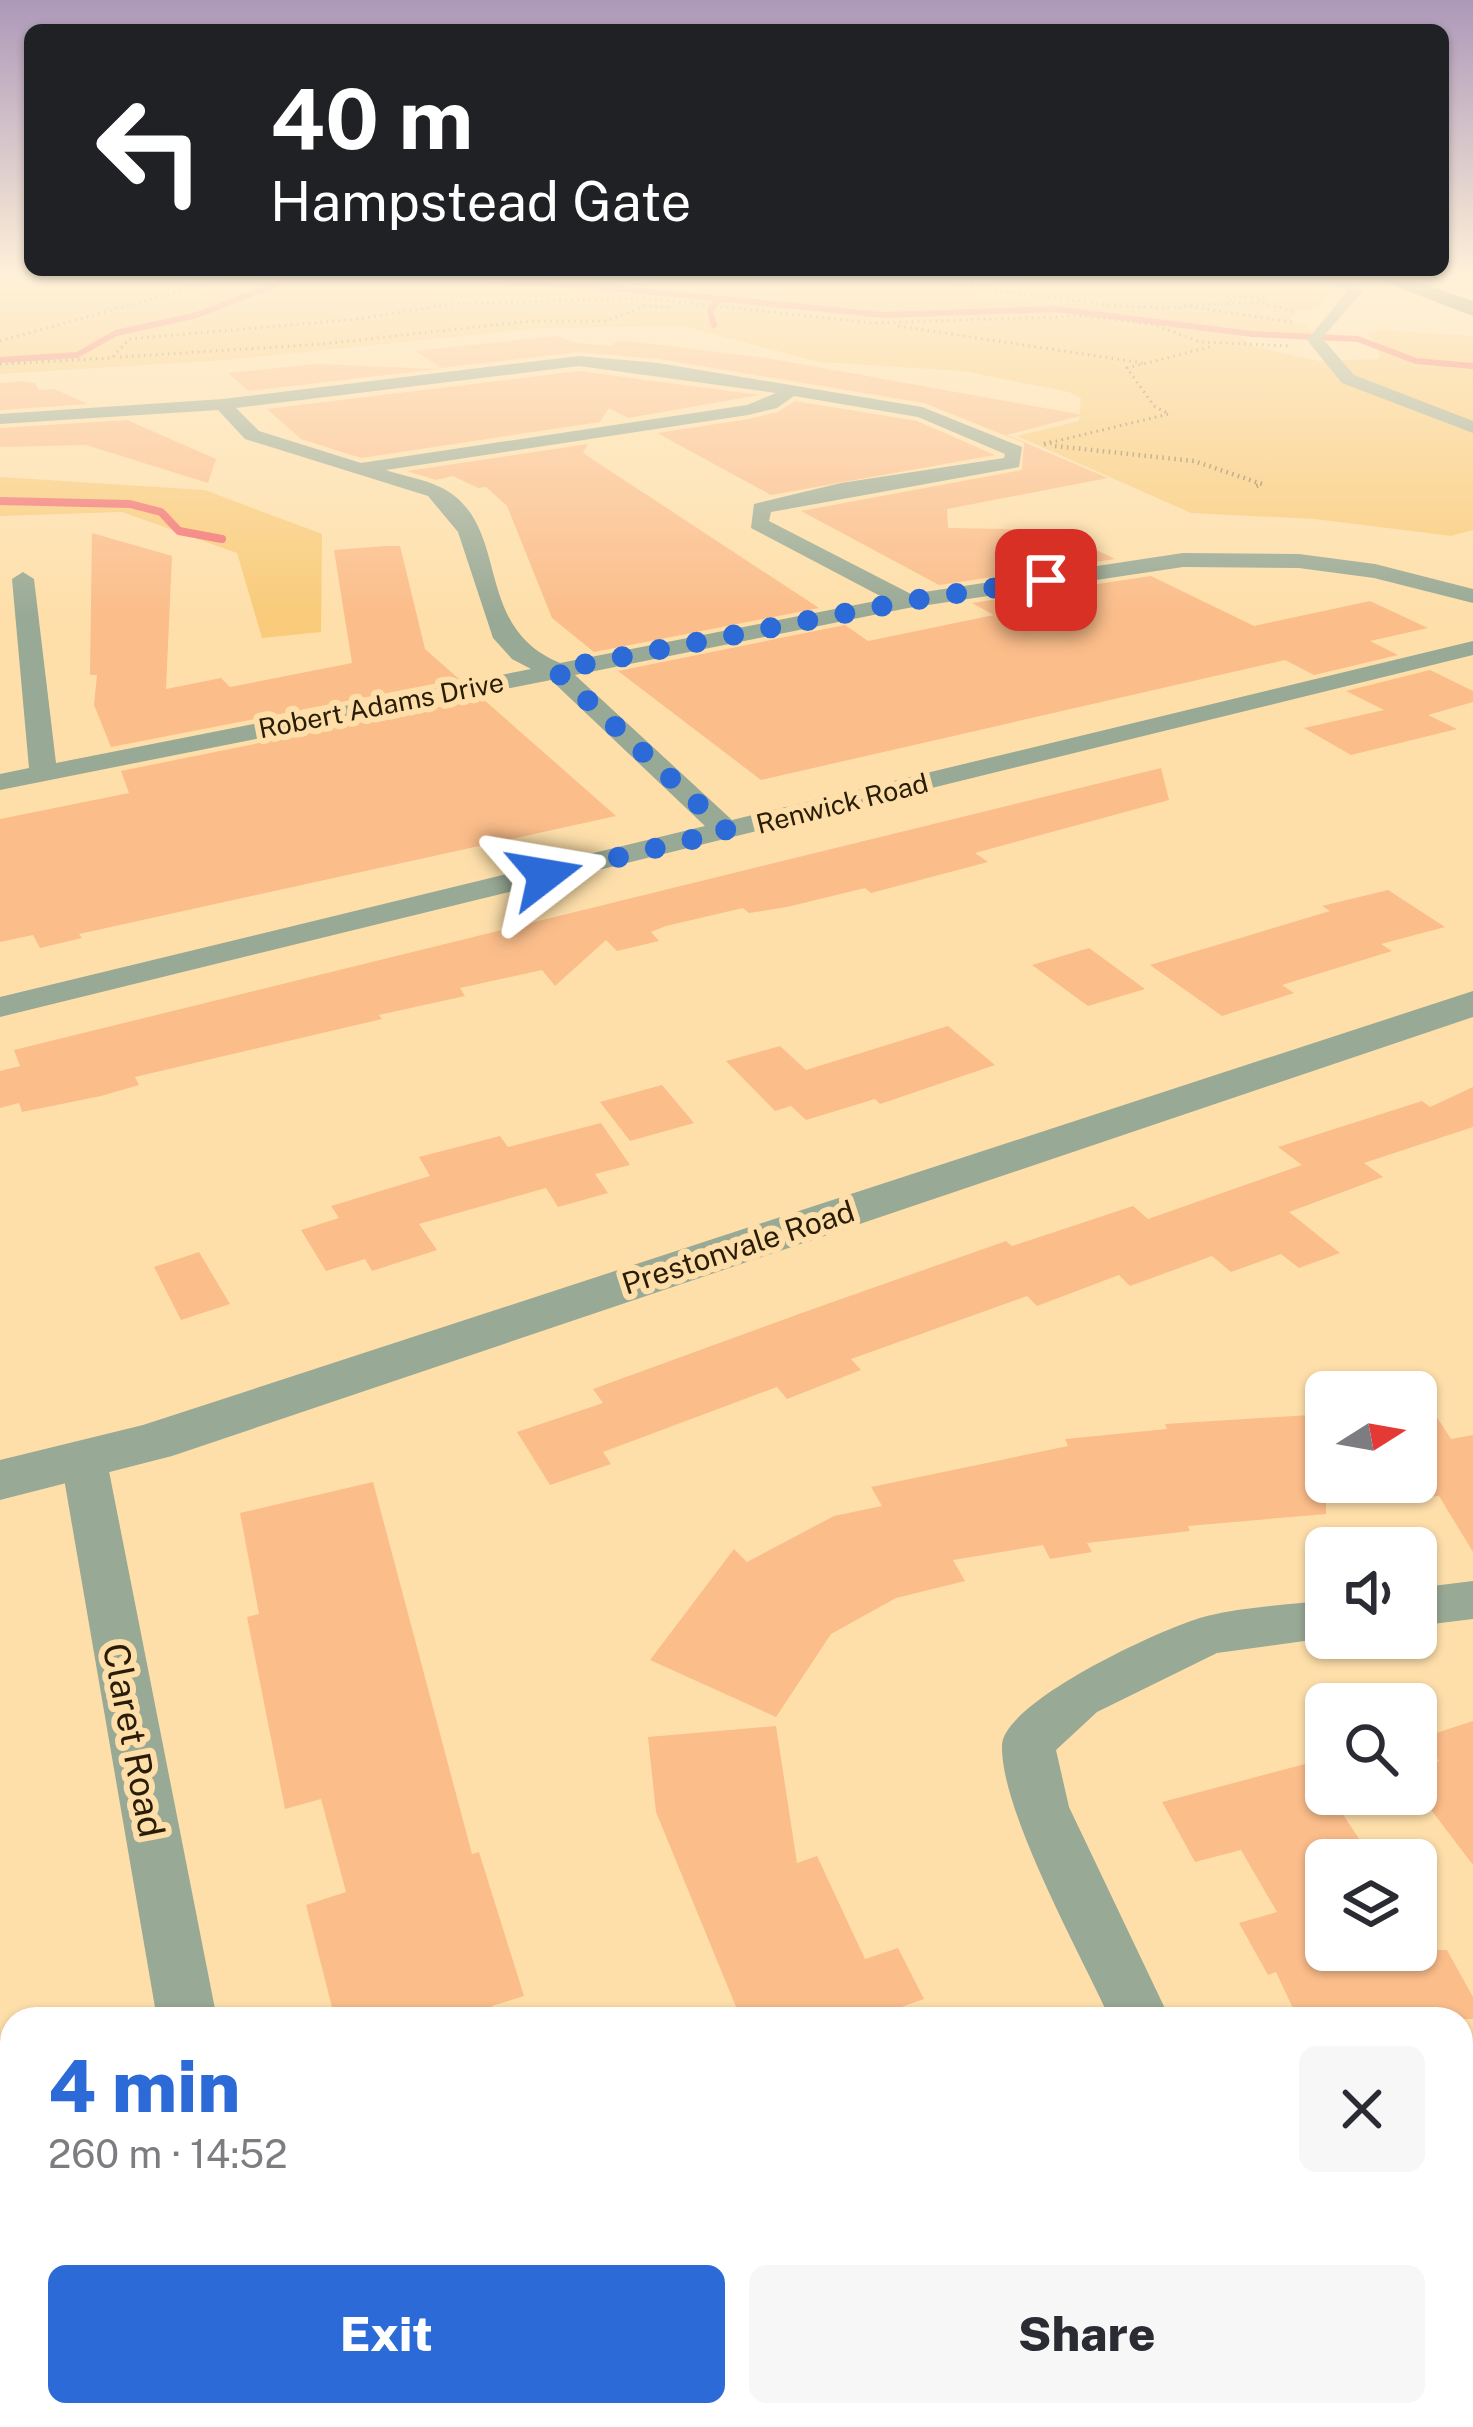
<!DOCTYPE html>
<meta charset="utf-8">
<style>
body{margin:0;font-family:"Public Sans",sans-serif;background:#f7f7f7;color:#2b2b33;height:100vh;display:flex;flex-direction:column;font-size:45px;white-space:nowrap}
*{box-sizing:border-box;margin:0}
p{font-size:39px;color:#7c7c81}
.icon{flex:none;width:66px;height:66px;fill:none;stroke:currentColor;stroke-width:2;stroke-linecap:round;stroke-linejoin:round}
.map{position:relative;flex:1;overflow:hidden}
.side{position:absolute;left:0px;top:2007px;width:1473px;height:420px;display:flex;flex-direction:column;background:#fff;border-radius:36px 36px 0 0;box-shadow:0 3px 9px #0004}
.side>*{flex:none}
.hud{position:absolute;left:24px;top:24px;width:1425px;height:252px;border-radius:18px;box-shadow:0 3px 9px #0004;background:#202124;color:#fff;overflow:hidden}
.needle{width:78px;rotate:79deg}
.buttons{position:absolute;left:1305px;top:1371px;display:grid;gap:24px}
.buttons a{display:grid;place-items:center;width:132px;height:132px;border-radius:18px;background:#fff;box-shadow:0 3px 9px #0004;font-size:60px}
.pin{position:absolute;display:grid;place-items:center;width:102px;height:102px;color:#fff;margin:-51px;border-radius:24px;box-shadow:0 6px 18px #0006}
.me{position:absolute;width:132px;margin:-66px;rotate:76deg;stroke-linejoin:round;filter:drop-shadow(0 0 9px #0008)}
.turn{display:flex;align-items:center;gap:42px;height:252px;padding:0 48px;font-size:54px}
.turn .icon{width:156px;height:156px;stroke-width:2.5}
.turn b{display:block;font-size:84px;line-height:102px}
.round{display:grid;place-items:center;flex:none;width:126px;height:126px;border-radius:18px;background:#f7f7f7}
.head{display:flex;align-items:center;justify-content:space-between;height:204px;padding:0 48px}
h1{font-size:72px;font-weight:800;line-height:90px;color:#2c6ad7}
.button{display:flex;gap:24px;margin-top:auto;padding:24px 48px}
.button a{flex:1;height:138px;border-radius:18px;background:#2c6ad7;color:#fff;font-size:48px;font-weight:800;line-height:138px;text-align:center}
.button a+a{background:#f7f7f7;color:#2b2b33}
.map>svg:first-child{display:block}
.green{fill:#f9cb7a}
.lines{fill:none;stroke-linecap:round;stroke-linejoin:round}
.stream-far1{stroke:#f26f72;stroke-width:6}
.stream{stroke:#f26f72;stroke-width:8}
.building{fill:#fbbd8a}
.path-far1{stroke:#917c57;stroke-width:3;stroke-dasharray:1.5 4.5;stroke-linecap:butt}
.path{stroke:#917c57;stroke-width:4.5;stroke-dasharray:1.5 4.5;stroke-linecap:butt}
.minor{fill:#98a995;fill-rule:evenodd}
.tertiary{fill:#98a995;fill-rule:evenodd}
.primary{fill:#597854;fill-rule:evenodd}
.route{stroke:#2c6ad7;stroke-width:21;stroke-dasharray:0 37.8}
.labels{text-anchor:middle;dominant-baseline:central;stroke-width:12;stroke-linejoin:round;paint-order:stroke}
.far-street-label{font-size:27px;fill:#291d08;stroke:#fedfaa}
.street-label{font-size:30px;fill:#291d08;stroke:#fedfaa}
.near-street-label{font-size:36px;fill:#291d08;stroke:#fedfaa}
</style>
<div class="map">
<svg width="1473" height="2427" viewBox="0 0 1473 2427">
<rect width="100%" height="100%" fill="#fedfaa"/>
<path class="green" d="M0,277h1308l23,18 -15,16 -17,-1 -11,12 17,2 8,10 -81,-3 21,15 65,15 62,-2 -4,-17 -9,-8 13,-4 93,6v194l-22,6 -136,-17 -124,-6 -174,-77 62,-15 2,-23 -12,-6 -106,-21 -144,-9 -137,-36 -141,2 -315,32 -226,14z
M0,477l205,13 117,44 -1,98 -59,6 -25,-85 -115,-41 -122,4z"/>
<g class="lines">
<path class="stream-far1" d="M714,325l-4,-14 7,-9
M0,360l77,-5 39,-22 81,-18 89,-35 160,-2 157,9 281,28 172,-6 196,25 106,5 58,22 57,5"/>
<path class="stream" d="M0,501l130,3 31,8 18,19 43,8"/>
</g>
<path class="building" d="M556,336l22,7 32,3 10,-6 147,18 316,57 -76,20 101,43 -161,31 1,19 108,2 59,29 -176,26 -138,-74 221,-41 2,-27 -100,-40 -265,-44 -81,-7 -137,16 -26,-17z
M317,364l121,5 -190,22 -20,-18z
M579,371l180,24 -131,23 -19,-10 -9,14 -239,36 -60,-19 -34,-30z
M21,381l14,2 4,7 15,-1 34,15 -88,6v-27z
M795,401l122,20 78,34 -224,40 -114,-62 92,-14 29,-7z
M127,420l89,39 -8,24 -122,-38 -86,2v-19z
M588,444l-5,9 236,155 -225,44 -42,-34 -45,-112 -21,-19 -8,1 -25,-12 -17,4 -29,-9z
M92,533l80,23 -6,133 55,-11 9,9 122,-24 -18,-113 51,-4h15l25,103 34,30 -348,68 -17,-42 3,-30h-7z
M1151,576l103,50 116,-25 58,27 -58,13 28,14 -84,20 -29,-15 -524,120 -143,-109 227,-46 23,16 126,-26 -22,-12z
M1430,670l43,21v11l-45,13 29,14 -106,26 -47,-27 80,-18 -38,-19z
M482,698l134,118 -537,118 3,4 -42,10 -7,-13 -33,7v-123l129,-26 -8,-22z
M1161,768l8,32 -194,53 13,9 -117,31 -6,-5 -78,19 -38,6 -6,-5 -77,18 -15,6 8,9 -42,10 -11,-11 -51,46 -13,-16 -82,18 5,8 -86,19 3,4 -247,58 4,8 -38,11 -79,16 -3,-9 -19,5v-37l20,-5 -6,-16z
M1388,890l57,37 -64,17 11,7 -110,34 12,8 -72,23 -72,-51 180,-54 -8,-5z
M1089,948l56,41 -57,17 -56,-41z
M948,1026l47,39 -115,39 -5,-5 -69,21 -15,-14 -16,5 -49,-50 54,-15 26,24z
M662,1085l32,38 -64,18 -30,-39z
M1473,1087v40l-109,36 19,14 -94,35 51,41 -41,15 -18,-14 -50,18 -19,-16 -82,30 -11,-11 -82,31 -10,-10 -176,63 10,11 -74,29 -10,-12 -174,65 8,12 -61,21 -33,-53 86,-29 -10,-14 217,-79 196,-69 6,5 121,-40 15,13 154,-54 -24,-18 144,-46 8,6z
M601,1123l29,42 -35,9 13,19 -50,14 -12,-19 -127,36 18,26 -65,21 -7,-12 -39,12 -25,-41 38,-12 -8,-12 99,-30 -11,-19 81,-21 8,11z
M199,1252l31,52 -49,16 -27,-53z
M1416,1385l35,54 22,-4v117l-34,-56 -23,2z
M1326,1414v100l-138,12 2,5 -103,12 5,9 -42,7 -7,-14 -90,15 12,21 -69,17 -65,36 -55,83 -126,-57 84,-111 13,13 87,-46 48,-10 -11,-19 197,-41 -3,-7 102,-10 -2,-5z
M373,1482l99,372 7,-2 45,144 -32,10 4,13h-161l-29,-114 40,-13 -25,-93 -36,10 -38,-192 12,-3 -19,-101z
M1473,1721v144l-57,-75v-21l23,-8 -18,-23z
M776,1726l21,137 20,-7 48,103 33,-11 26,51 -56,20h-127l-85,-207 -8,-75z
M1309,1763l64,97h-47v90h121l26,47v22h-175l-22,-47 -8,3 -29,-52 38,-11 -36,-62 -46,12 -33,-60z"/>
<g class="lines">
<path class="path-far1" d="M900,277l216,29 70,2
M1231,300l-4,-4 38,2 -6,4
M1292,322l-107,-16 73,-4 38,10
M898,326l245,37
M0,341l231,-64
M120,357l203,-13 207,-23h76l39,-15 28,1
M0,364l112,-6 17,-19 229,-20 91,-15 194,-6 230,25 211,-7 71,9 46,17 90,4
M1044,444l125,-30 -15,-8 -27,-38 87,-22"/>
<path class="path" d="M1044,444l10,-2
M1055,446l139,15 68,23 -8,3"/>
<path class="minor" d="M1323,277h17l23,14 -41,47 32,37 119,46v12l-131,-50 -35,-43 40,-48z
M579,356l79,7 264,44 100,40 -3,20 -248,45 -2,9 142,73 272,-41 116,1 76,10 98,25v14l-99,-25 -75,-10 -116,-1 -275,41 -333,67 157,145 741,-179v14l-1473,362v-20l705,-171 -154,-146 -551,110v-16l29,-6 -17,-189 11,-7 11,7 22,184 475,-94 -19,-10 -19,-21 -35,-106 -30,-36 -183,-57 -27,-29 -218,14v-10l223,-15zM579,366l197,27 -29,12 -386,58 -102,-32 -23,-23zM794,396l124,21 87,37 -1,4 -163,25 -87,21 -3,24 135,71 -326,64c-91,-37 -46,-140 -120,-176 -16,-8 -37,-11 -54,-17l362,-55 29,-7z
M84,1445l16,5 7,11 110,558h-60l-96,-558 7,-11z
M1473,1581v38l-57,7v-38z
M1326,1600v38l-109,15 -120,59 -41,38 13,57 101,212h-60c-29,-64 -110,-209 -108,-274 2,-44 164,-119 205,-129 38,-9 80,-11 119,-16z
M1461,2387l12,15v25h-179l-5,-12h172z
M226,2415h70l3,12h-70z"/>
<path class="tertiary" d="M1473,991v26l-1301,439 -172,44v-40l143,-35z"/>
<path class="primary" d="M1371,277h32l70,24v15z"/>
</g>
<linearGradient id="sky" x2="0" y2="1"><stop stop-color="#ac98b9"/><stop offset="0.45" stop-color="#fff1d9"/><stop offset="1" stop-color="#fff1d9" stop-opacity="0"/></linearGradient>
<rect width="1473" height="616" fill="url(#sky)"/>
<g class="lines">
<path class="route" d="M545,875l182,-44 -172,-161 353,-69 138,-21"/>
</g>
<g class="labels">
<g class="far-street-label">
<text transform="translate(381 705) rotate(-11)">Robert Adams Drive</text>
<text transform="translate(842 803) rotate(-14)">Renwick Road</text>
</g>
<g class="street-label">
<text transform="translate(738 1247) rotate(-18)">Prestonvale Road</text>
</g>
<g class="near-street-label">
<text transform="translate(134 1740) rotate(79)">Claret Road</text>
</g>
</g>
</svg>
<div class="buttons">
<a><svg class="needle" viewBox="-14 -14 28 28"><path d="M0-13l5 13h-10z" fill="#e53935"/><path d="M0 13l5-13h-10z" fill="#7c7c81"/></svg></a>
<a><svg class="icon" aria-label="sound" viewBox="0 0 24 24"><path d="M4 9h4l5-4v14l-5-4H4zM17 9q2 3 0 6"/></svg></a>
<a><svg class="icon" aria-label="search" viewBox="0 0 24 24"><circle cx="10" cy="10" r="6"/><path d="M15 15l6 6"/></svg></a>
<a><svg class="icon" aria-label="layers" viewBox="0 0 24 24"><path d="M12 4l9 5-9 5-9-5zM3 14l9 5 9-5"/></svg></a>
</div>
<div class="pin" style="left:1046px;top:580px;background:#d93025"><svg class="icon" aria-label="arrive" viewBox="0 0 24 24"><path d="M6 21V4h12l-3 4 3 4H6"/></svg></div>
<svg class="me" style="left:545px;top:875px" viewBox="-20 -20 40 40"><path d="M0-17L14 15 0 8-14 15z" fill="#2c6ad7" stroke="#fff" stroke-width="4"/></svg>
<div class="hud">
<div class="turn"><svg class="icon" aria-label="left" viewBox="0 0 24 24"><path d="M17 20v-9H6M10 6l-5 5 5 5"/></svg><div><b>40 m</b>Hampstead Gate</div></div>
</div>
<section class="side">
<div class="head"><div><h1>4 min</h1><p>260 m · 14:52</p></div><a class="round"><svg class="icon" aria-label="close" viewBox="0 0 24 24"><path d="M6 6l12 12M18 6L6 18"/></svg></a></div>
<div class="button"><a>Exit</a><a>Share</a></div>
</section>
</div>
